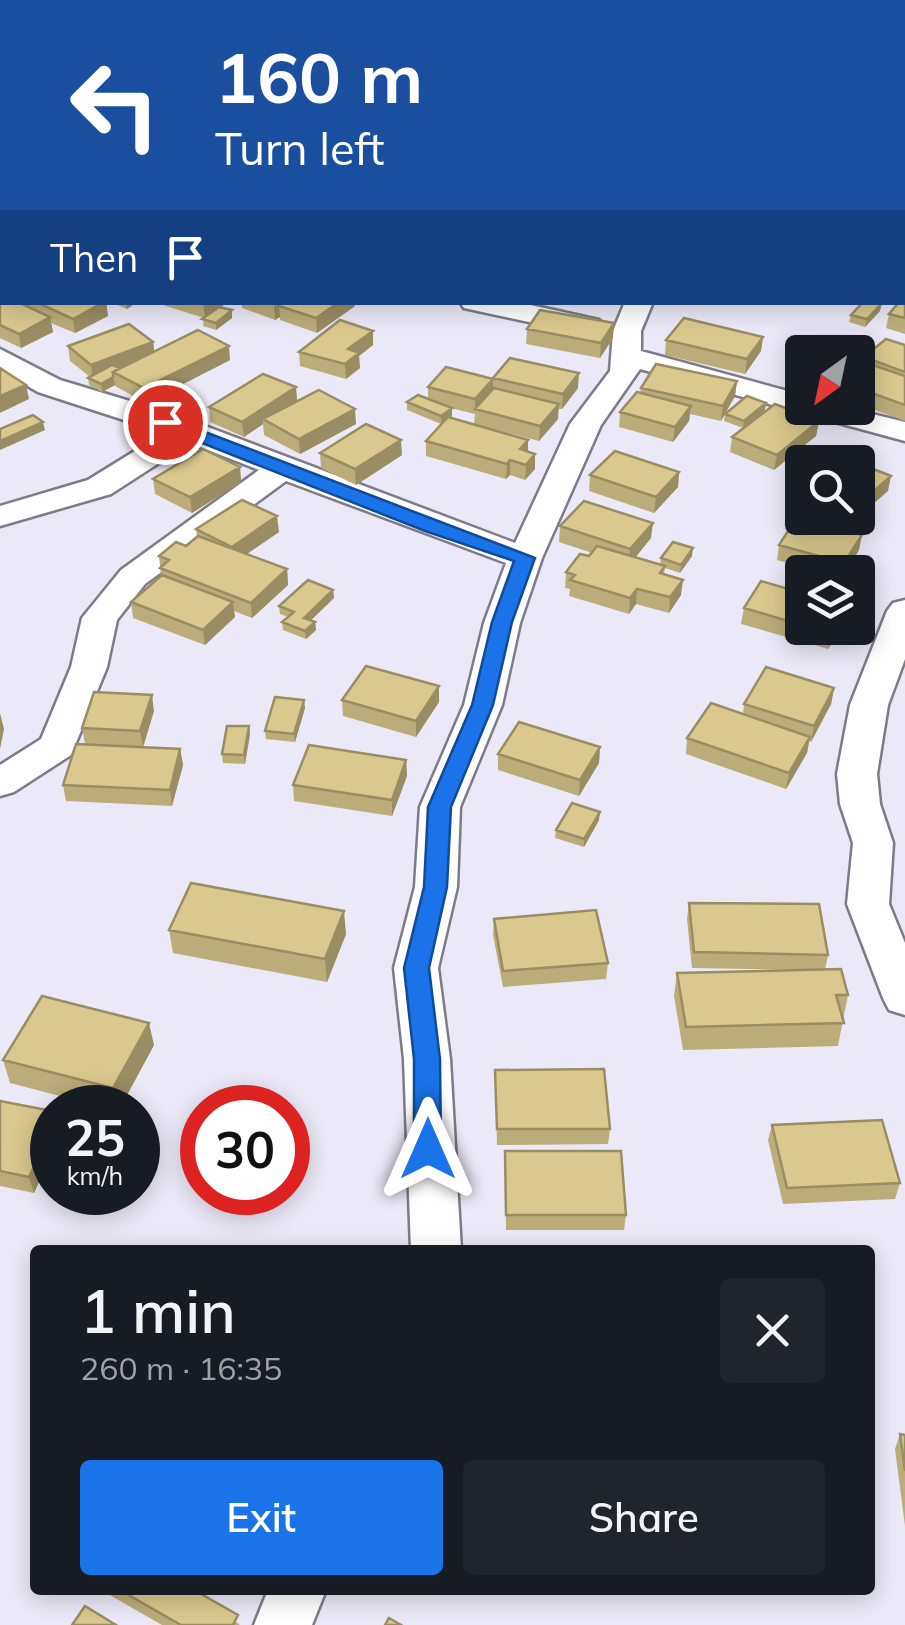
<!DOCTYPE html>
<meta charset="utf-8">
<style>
body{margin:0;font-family:Mulish,sans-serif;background:#20242c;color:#f1f3f6;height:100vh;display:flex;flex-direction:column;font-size:38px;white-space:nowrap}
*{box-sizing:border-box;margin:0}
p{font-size:32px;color:#9ea1a6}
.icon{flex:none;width:55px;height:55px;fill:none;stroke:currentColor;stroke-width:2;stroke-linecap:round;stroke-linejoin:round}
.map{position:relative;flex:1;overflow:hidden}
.drawer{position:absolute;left:30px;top:1245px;width:845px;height:350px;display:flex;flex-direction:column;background:#171b24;border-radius:10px;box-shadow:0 5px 25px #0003}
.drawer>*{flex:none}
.banner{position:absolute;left:0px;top:0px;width:905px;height:305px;box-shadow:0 5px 25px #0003;background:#1a4fa0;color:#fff;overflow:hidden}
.needle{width:65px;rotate:213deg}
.controls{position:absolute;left:785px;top:335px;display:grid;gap:20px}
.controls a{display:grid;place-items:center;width:90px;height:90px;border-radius:10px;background:#171b24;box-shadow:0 5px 25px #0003;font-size:50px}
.speed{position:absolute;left:30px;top:1085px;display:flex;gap:20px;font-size:50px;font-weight:700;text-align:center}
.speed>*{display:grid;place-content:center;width:130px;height:130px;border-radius:50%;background:#171b24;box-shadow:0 5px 25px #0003;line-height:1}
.speed small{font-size:25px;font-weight:400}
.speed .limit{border:15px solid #d22;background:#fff;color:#111}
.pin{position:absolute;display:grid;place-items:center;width:85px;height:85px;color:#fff;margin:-42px;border:5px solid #fff;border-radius:50%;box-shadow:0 2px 10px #0007}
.me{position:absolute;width:110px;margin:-55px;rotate:0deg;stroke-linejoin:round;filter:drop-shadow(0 0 8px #0008)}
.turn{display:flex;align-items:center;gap:35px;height:210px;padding:0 50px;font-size:45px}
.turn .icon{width:130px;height:130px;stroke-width:2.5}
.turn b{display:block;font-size:70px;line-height:85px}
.then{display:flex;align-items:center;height:95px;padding:0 50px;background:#0003;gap:20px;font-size:38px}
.round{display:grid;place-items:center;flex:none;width:105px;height:105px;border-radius:10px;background:#20242c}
.head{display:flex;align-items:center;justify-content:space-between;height:170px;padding:0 50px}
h1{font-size:60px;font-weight:600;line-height:75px}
.primary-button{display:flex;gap:20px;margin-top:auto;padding:20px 50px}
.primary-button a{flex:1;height:115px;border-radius:10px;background:#1a73e8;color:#fff;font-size:40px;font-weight:600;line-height:115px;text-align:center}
.primary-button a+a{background:#20242c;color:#f1f3f6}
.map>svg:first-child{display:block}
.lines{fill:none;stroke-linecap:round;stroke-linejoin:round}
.street-casing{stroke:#7d7b88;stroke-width:5}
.street{fill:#fff;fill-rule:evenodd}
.wall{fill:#bbad7a}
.shaded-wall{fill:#998d63}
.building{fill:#dac98e;stroke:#998d63;stroke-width:2.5}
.route{fill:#1a73e8;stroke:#114b97;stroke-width:2.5}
</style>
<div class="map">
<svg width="905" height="1625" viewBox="0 0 905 1625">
<rect width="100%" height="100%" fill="#ebe9f7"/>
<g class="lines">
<defs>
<path id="street" d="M109,0h40l2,2h-40z
M693,0h24l2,2h-24z
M905,55v14l-3,1v-14z
M0,63h2v14h-2z
M0,203l2,1v16l-2,-1z
M0,292l2,10h12l-14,7z
M460,302h57l82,18 4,6 -14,9 -125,-27z
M625,302h28l-12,29v20l161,44v13h46l57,14v19l-265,-72 -39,56 -59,133 -22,65 -18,82 -42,102 -3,80 -19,81 12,91 11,191h-50l-7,-191 -10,-91 21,-81 5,-80 44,-102 20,-82 22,-60 -220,-82 -141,103 -28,36 -10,47 -36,88 -57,37 -14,4v-31l41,-26 30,-72 11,-49 39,-48 138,-100 -69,-27 -79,51 -111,32v-20l88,-26 76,-47 -126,-41 -38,-22v-21l60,31 116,35 339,128 55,-119 40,-53 3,-40z
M905,600v59l-17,46 -11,69 3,30 13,39 -4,61 16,39v72l-16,-5 -6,-12 -36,-94 6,-61 -13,-39 -3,-30 13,-69 37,-94 6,-8z
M268,1590h58l-14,35h-58z"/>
</defs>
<use href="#street" class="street-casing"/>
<use href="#street" class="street"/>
</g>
<path class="wall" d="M755,0h80l-9,2h-17l-5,-1v1l-14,-1v1h-29z
M902,85l3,1v50h-3z
M0,225h2v38h-2z
M905,269v65l-19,-6 3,-14 8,-10 -6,-2h11v-32z
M0,302l20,1 86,-1 2,14 -33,17 -24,-10 2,9 -32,16 -21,-10z
M110,302h27l-10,7z
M162,302h66l-7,5 11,3v8l-16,12 -13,-4 1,-8 -41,-13z
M241,302h114v4l-38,27 -37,-13v-3l-5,3 -33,-12z
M880,311l-15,16 -16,-5 2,-7z
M527,329l86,9 -13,20 -74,-14z
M373,331v14l-14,11 1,12 -14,11 -46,-13 -1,-14z
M763,337l-2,14 -16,23 -80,-19 1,-15z
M153,342l1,9 76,9 -84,43 -31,-17v-1l-13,7 -13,-7 -1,-7 2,-1 -20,-16 -2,-15z
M905,345v76l-47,-17v-44l5,2 1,-5z
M493,378l85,10 -16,21h-4v10l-19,22 -65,-17 1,-10 -25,-6 2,8 -2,2 78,22v12l7,17 -10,11 -15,-5 -4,4 -80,-23v-15l15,-17 -34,-14v-8l21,-3v-12z
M737,381l-2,15 -14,25 -31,-7 -1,7 -16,21 -54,-15 1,-15 20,-19 1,-5z
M296,387l1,15 59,22 -56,30 -36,-19 -1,-11 -19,13 -34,-15 -1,-15z
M765,410l-22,18 -19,-7 1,-7z
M819,421l-3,15 -42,34 -44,-18 2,-15z
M320,453l82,2 -46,30 -35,-17z
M240,467l1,15 -49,31 -37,-19 -2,-15z
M679,472l-1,15 -24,26 -65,-22 1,-16z
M560,526l91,12 -16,20 25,7 1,-7 31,-2 -12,17 -15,-5 -1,6 17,21 -12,18 -33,-9 -7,10 -60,-18 1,-7 -5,-1 1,-16 23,-16 3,-3 -33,-11z
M196,529l83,3 -33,22 41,15 1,16 -36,33 -18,-7 1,6 -30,28 -72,-27 -2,-16 30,-26 -2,-20 27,-10 11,-9z
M779,545l80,5 -14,22h-26l-42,-12z
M333,590l1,8 -23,22 4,2 1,8 -10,9 -23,-9 -1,-8 6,-5 -8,-3 -1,-8z
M802,593v35h39l-13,21 -87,-25 3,-16z
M439,686v16l-23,35 -73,-21 -1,-16z
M834,688l-3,16 -20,38 -2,-1 -2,12 -21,36 -100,-35 1,-16 56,-24 1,-10z
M305,708l-10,34 -29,-3 -1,-8z
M154,711l-11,36 37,2 3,16 -11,41 -106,-5 -3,-16 22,-41 -3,-16z
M250,734l-5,30 -22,-1 -1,-9z
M600,747l-1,16 -20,33 -81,-26v-16z
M406,760l1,16 -15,40 -98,-15 -1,-16z
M599,820l-15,27 -29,-9 1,-8z
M689,903l139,52 -3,15 23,25 -10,51 -155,4 -9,-54 3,-23 125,-3 -110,-2 -5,-49z
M494,919l114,44 -2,16 -103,8 -10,-52z
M169,930l177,4 -19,48 -154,-29z
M154,1045l-34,63h-14l-96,-25 -7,-23z
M495,1070l115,59 -2,15 -111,1z
M0,1101l52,10v42l-18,40 -34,-7z
M772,1125l128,58 -5,16 -112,5 -15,-64z
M505,1151l121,64 -2,15h-118z
M900,1434l5,1v91l-10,-77z
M101,1590h93l46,35h-78z"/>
<path class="shaded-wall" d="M619,0h44l-13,2h-32z
M792,0h12v2h-14z
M2,156v16l-2,3v-16z
M104,302h2l2,14 -33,17 -2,-14z
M126,302h11l-10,7z
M205,302h23l-23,16 -2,-14z
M278,302h23l-22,4 1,11 -5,3 -1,-14z
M339,302h16v4l-38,27 -1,-15z
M882,303l-2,8 -15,16 2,-8z
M232,310v8l-16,12v-7z
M50,317l3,15 -32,16 -2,-14z
M614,323l-1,15 -13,20 1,-15z
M373,331v14l-14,11 1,12 -14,11 -1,-15 3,-15z
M763,337l-2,14 -16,23 2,-15z
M153,342l2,15 -62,22 -2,-14z
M229,346l1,14 -84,43 -2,-15z
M579,373l-1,15 -16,21 1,-15z
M113,377l2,8 -13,7 -1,-8z
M493,379v15l-18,16v-11z
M737,381l-2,15 -14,25 2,-15z
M26,385l3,14 -29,14v-17z
M296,387l1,15 -34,17v5l-19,13 -2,-15z
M766,403l-1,7 -22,18 1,-7z
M559,404l-1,15 -19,22 1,-15z
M691,406l-2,15 -16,21 2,-15z
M452,408v8l-11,8v-8z
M355,409l1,15 -56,30 -1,-15z
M819,421l-3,15 -42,34 3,-15z
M43,422l2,8 -45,20v-9z
M401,440l1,15 -46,30 -1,-16z
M528,440v15l-9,10 1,-16z
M535,454v15l-10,11 1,-15z
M510,460v15l-4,4 1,-15z
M240,467l1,15 -49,31 -2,-16z
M679,472l-1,15 -24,26 2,-16z
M891,476l-3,15 -33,29 1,-2h2v-13z
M277,516l2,16 -45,31 -2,-16z
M653,523l-2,15 -22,27 1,-16z
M862,535l-3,15 -14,22h-3l2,-9z
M693,548l-1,8 -12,17 1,-8z
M287,569l1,16 -36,33 -1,-15z
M683,580l-2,15 -12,18 1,-16z
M637,589l-1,15 -7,10 1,-16z
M333,590l1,8 -29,28 -1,-8z
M233,602l2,15 -30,28 -2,-15z
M315,622l1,8 -10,9 -1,-8z
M834,628h7l-13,21 3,-15z
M439,686v16l-23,35v-16z
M834,688l-3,16 -20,38 3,-16z
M152,695l2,16 -11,36 -3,-16z
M304,700l1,8 -10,34 -1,-8z
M0,713l4,16 -4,20z
M249,726l1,8 -5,30 -1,-9z
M810,737l-3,16 -21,36 3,-16z
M600,747l-1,16 -20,33 1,-16z
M180,749l3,16 -11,41 -2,-16z
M406,760l1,16 -15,40v-16z
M600,812l-1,8 -15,27v-8z
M344,911l2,23 -19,48 -2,-23z
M149,1023l5,22 -34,63h-2l-5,-20z
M52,1129v24l-18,40 -5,-16z"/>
<path class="building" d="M885,0h20v15l-3,-1v-12h-24z
M0,82h2v25h-2z
M902,85l3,1v17l-3,-1z
M902,107h3v16l-3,-1z
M0,141h2v15l-2,3z
M0,225h2v24h-2z
M904,269h1v22l-3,-1v-20z
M905,296v22l-16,-4 10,-12h3v-4z
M2,301v1h16l32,15 -31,17 -19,-9v-23z
M36,302h68l-31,17z
M284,302h55l-23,16 -37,-12z
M863,302h16l3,1 -15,16 -16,-4z
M219,307l13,3 -16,13 -14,-4z
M540,310l74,13 -13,20 -74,-14z
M684,318l79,19 -16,22 -81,-19z
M340,320l33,11 -25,18 11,4 -14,11 -46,-12z
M129,324l24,18 -62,23 -23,-19z
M198,330l31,16 -85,42 -31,-16z
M886,339l19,6v27l-41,-15z
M510,358l69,15 -16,21 -70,-16z
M858,360l47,16v29l-47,-17z
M656,364l81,17 -14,25 -82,-18z
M112,365l8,3 -7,4v5l-12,7 -13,-6z
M446,367l47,12 -18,20 -47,-12z
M0,368l26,17 -26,11z
M263,374l33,13 -54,35 -33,-15z
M494,388l65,16 -19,22 -65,-17z
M319,390l36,19 -56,30 -36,-20z
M637,392l54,14 -16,21 -55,-15z
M418,395l34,13 -11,8 -34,-14z
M747,396l19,7 -22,18 -19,-7z
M775,404l44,17 -42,34 -45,-18z
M33,415l10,7 -43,19v-12z
M448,417l80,23 -8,9 15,5 -9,11 -16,-5 -3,4 -81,-23z
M366,424l35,16 -46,29 -35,-16z
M203,449l37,18 -50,30 -37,-18z
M615,451l64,21 -23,25 -66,-22z
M858,463l33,13 -33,29z
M242,500l35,16 -45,31 -36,-18z
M584,501l69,22 -23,26 -70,-23z
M797,517l65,18 -18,28 -65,-18z
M198,536l89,33 -36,34 -91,-35 9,-8 -10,-4 17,-14 10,4z
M673,542l20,6 -12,17 -20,-7z
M597,546l68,20 -5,7 23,7 -13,17 -33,-8 -7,9 -60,-18 5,-5 -9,-3 14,-18 9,2z
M162,575l71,27 -30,28 -72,-28z
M308,580l25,10 -29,28 11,4 -10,9 -23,-9 12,-10 -15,-6z
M761,581l41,12v32l-58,-17z
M810,628h24l-3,6z
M366,666l73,20 -23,35 -74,-21z
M766,667l68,21 -20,38 -70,-22z
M94,692l58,3 -12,36 -58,-3z
M275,697l29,3 -10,34 -29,-3z
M711,703l99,34 -21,36 -102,-35z
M519,722l81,25 -20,33 -82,-26z
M227,726h22l-5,29 -22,-1z
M76,744l104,5 -10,41 -107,-5z
M309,745l97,15 -14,40 -99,-15z
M572,803l28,9 -16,27 -28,-9z
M191,883l153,28 -19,48 -156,-29z
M689,903l130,1 9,51 -134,-3z
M596,910l12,53 -105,8 -9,-52z
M841,969l7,26h-12l8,28 -158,4 -9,-54z
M42,996l107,27 -36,65 -110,-28z
M604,1069l6,60h-113l-2,-59z
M0,1101l52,10v18l-23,48 -29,-6z
M882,1120l18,63 -113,5 -15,-63z
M505,1151h116l5,64h-120z
M900,1434l5,1v36z
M120,1590h74l44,25 -5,10h-52z
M85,1606l31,19h-44z
M389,1618l12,7h-16z"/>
<path class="route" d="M159,419h12l364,139 -23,64 -19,83 -42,102 -4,80 -18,81 11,91 1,90 -4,8h-19l-4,-8v-90l-10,-91 20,-81 4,-80 44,-102 20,-83 22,-61 -89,-30 -266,-105z"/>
</svg>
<div class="controls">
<a><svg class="needle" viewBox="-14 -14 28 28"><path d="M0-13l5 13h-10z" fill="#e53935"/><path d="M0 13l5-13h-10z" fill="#9ea1a6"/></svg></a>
<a><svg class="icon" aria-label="search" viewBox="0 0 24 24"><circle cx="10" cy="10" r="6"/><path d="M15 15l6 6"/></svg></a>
<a><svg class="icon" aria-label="layers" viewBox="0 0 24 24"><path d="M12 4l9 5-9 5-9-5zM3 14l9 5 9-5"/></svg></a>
</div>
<div class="speed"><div>25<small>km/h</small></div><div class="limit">30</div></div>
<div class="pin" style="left:165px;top:422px;background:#d93025"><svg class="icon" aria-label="arrive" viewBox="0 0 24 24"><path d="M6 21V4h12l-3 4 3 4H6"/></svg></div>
<svg class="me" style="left:428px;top:1149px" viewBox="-20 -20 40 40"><path d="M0-17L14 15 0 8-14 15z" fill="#1a73e8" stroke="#fff" stroke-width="4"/></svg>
<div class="banner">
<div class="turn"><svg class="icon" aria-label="left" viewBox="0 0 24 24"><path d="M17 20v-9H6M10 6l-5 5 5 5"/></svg><div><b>160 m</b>Turn left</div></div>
<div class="then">Then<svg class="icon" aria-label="arrive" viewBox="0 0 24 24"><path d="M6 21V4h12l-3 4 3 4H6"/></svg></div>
</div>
<section class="drawer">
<div class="head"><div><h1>1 min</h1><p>260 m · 16:35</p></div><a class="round"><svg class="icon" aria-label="close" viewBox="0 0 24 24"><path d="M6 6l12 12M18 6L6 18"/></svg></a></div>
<div class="primary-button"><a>Exit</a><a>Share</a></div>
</section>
</div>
